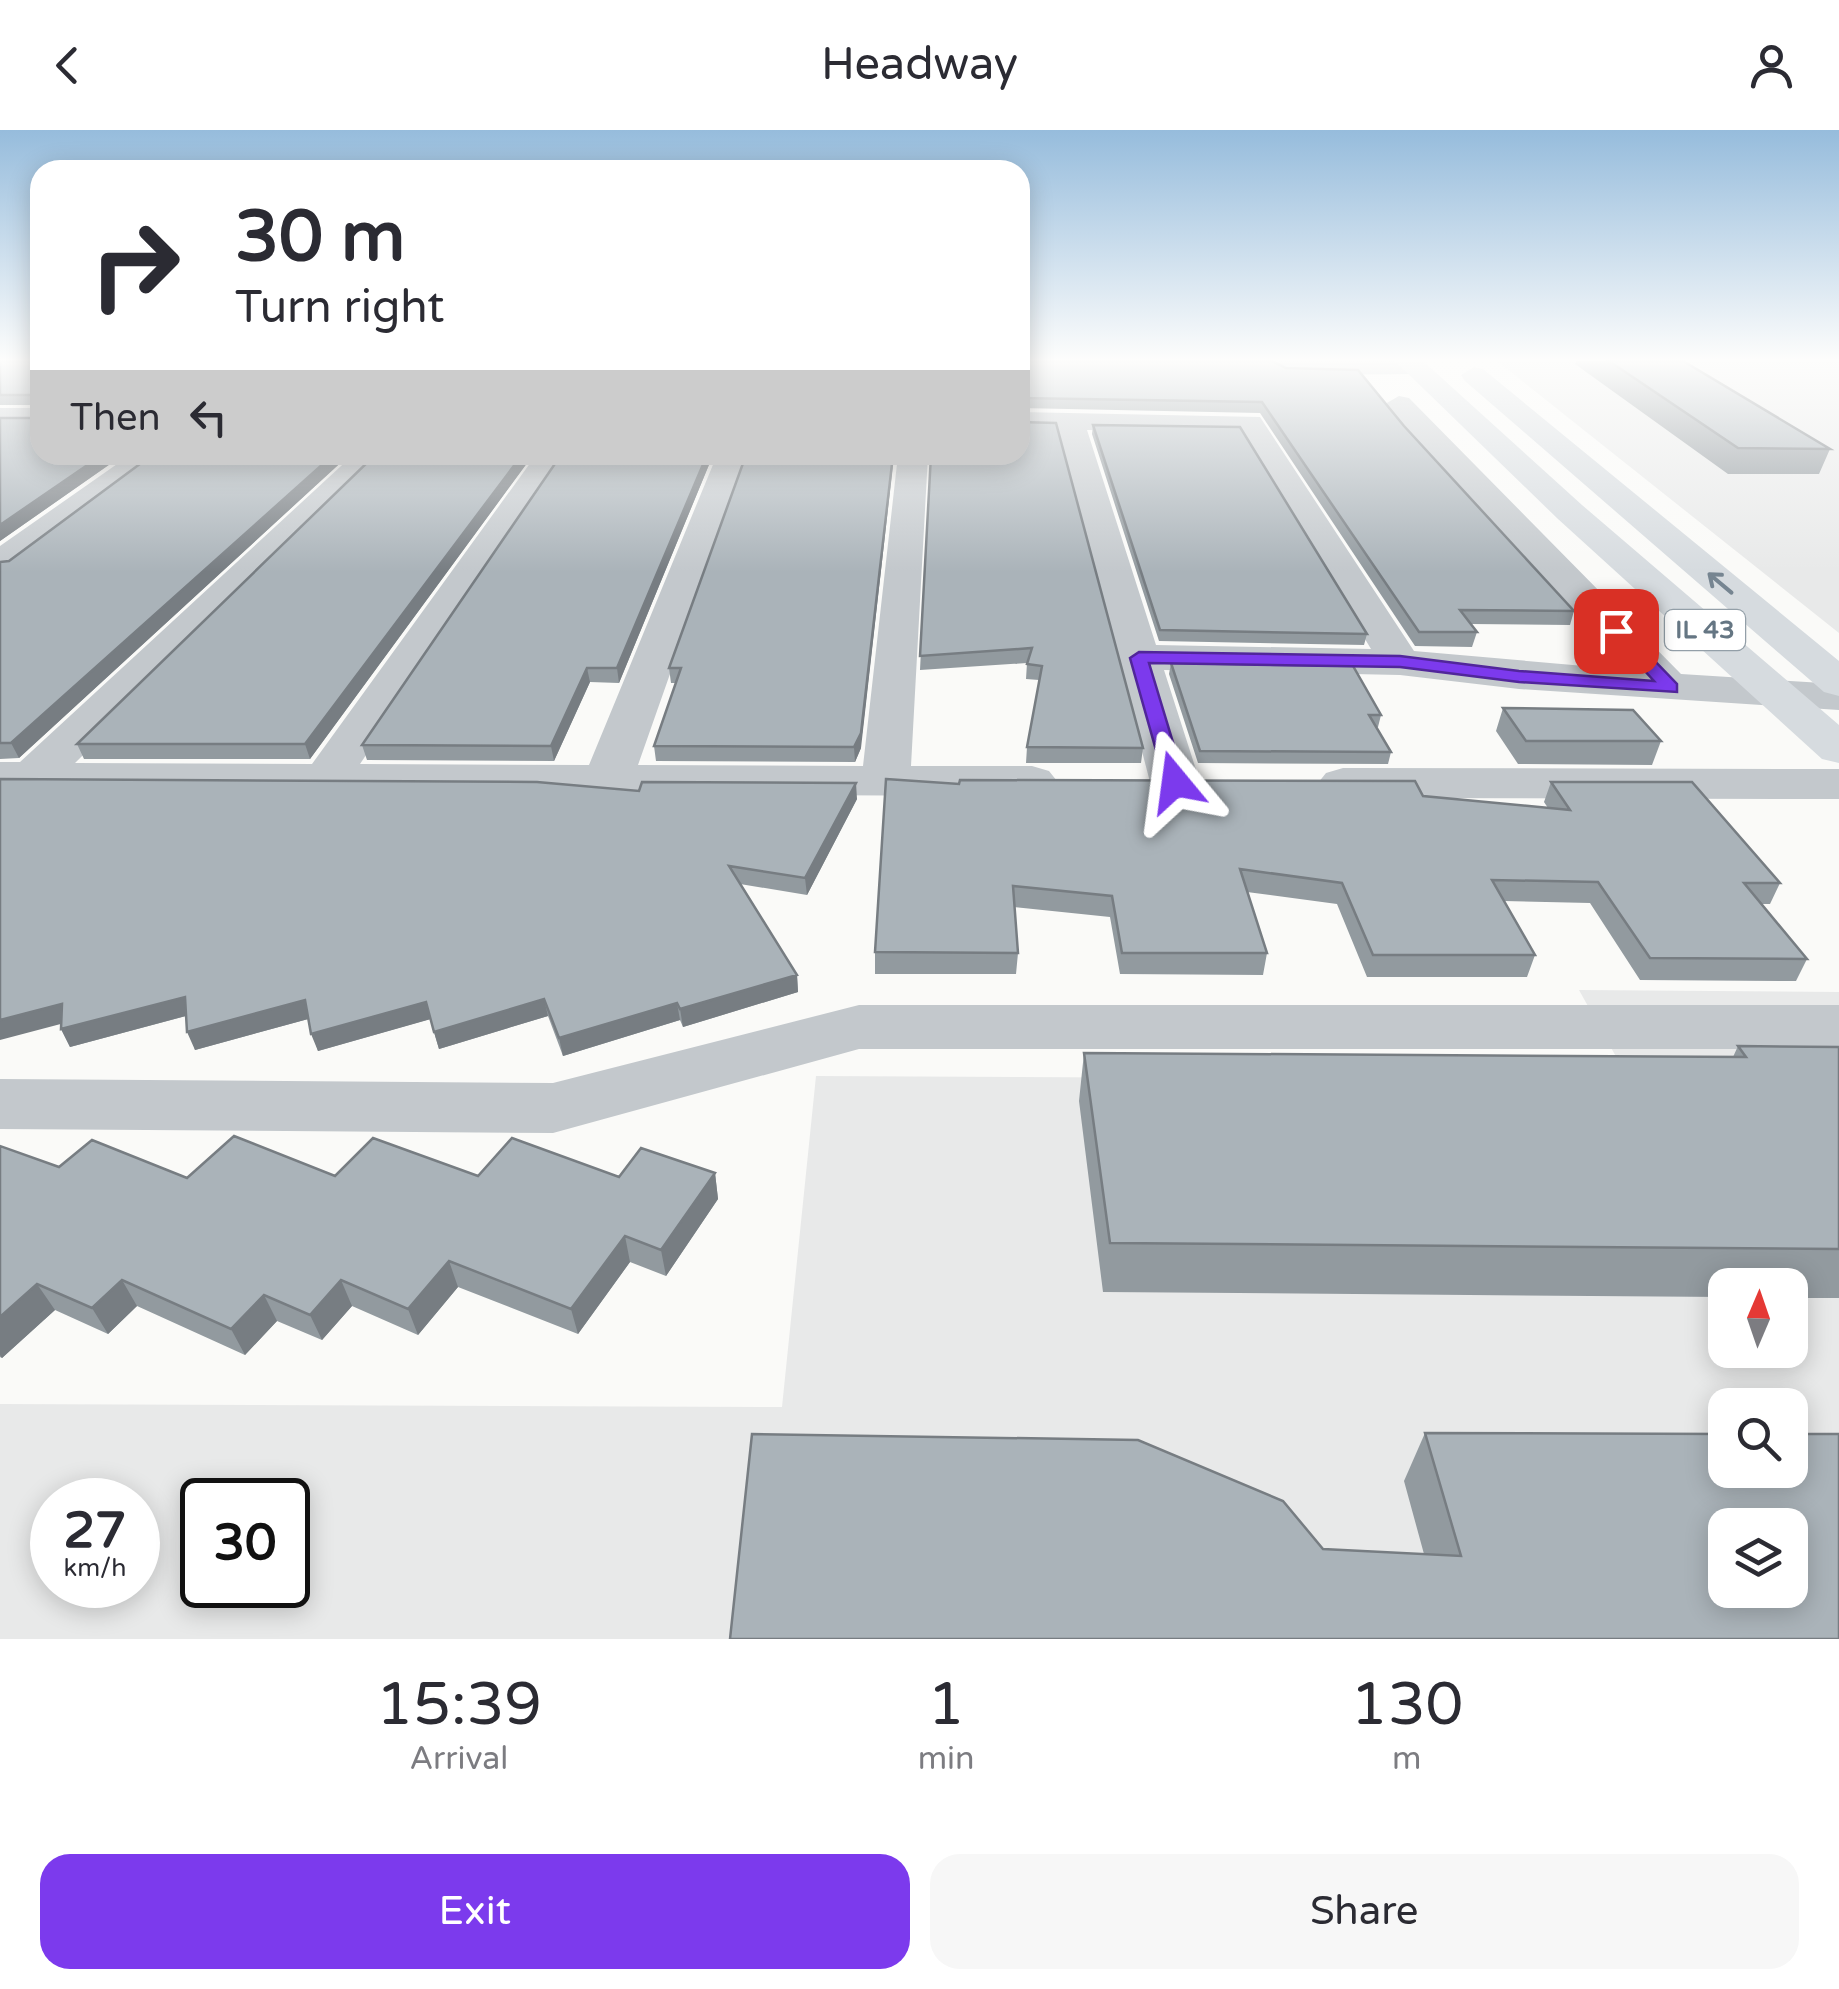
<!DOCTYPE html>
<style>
body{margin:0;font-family:"Varela Round",sans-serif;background:#f7f7f7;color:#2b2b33;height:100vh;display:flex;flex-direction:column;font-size:38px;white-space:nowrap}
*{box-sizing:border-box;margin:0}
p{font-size:32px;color:#7c7c81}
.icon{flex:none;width:55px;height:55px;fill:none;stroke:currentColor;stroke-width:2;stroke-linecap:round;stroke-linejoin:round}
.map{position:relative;height:1509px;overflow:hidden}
.panel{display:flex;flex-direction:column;background:#fff;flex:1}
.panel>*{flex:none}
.banner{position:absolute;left:30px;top:30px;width:1000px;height:305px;border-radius:30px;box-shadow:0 5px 25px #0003;background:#fff;color:#2b2b33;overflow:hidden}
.needle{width:65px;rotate:2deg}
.tools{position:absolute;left:1708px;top:1138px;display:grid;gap:20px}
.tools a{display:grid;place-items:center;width:100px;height:100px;border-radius:20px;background:#fff;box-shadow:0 5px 25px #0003;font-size:50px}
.speed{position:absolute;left:30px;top:1348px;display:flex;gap:20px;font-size:50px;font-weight:700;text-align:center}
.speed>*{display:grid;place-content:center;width:130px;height:130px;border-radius:50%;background:#fff;box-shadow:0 5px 25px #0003;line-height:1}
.speed small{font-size:25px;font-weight:400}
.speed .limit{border:5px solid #111;border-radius:15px;background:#fff;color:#111}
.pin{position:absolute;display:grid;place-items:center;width:85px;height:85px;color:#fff;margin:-42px;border-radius:20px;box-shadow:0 5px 15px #0006}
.me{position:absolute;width:110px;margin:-55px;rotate:344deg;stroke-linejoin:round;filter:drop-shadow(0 0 8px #0008)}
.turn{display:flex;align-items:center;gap:35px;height:210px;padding:0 40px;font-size:45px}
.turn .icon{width:130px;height:130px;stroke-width:2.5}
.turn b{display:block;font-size:70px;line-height:85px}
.then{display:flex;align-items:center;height:95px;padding:0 40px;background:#0003;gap:20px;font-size:38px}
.eta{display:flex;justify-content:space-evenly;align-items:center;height:170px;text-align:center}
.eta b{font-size:60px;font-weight:600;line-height:70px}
.primary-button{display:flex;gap:20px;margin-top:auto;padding:20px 40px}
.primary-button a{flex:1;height:115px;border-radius:30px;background:#7c3aed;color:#fff;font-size:40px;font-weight:600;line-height:115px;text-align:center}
.primary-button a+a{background:#f7f7f7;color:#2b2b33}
header{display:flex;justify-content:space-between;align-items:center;height:130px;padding:0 40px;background:#fff;font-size:45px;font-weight:600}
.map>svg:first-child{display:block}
.built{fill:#e8e9e9;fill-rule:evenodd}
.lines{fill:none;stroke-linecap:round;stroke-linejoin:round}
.minor{fill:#c3c8cc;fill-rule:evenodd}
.primary{fill:#d6dbdf;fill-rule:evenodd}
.wall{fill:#929a9f}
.shaded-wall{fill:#777d82}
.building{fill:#aab3b9;stroke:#777d82;stroke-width:2.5;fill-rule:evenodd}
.oneway{stroke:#768591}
.route{fill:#7c3aed;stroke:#51269a;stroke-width:2.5}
.labels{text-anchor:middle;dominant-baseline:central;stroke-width:10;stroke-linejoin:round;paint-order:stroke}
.shield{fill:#fff;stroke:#939fa8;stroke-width:2.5}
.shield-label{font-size:25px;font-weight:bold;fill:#657683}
</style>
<header><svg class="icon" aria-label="back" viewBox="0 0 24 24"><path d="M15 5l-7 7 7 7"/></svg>Headway<svg class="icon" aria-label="person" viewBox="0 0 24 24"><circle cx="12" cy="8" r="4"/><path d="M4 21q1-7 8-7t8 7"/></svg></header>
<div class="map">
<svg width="1839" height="1509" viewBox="0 0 1839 1509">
<rect width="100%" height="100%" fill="#fafaf8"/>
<path class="built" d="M1497,231h342v272z
M1579,860l260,2v647h-1839v-235l782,3 34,-331 813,4zM1725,1155h65v65h-65zM1725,1275h65v65h-65zM52,1370h86v85h-86zM202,1370h86v85h-86zM1725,1395h65v65h-65z"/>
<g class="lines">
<path class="minor" d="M1416,231l9,3 4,5 -4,5 -141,1 -13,-8 7,-6z
M1399,266l10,2 272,276 158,10v26l-320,-21 -119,-14 -236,-5 36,112 -8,10 -17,5 -17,-5 -8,-10 -92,-352h-38v-18l240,5 154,234 216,19 -241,-260 -4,-6zM1087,300l154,2 130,217 -215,-4z
M0,278h40v18h-40z
M130,325h35l-152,116 -13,3v-28z
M353,325h33l-311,308 237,1 224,-309h31l-207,309 229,1 128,-310h30l-109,310 225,1 35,-311h30l-17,311h121l17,5 8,10 -8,10 -17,5 -1032,-4v-30h20z
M1343,638l496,1v30l-496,-1 -17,-5 -8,-10 8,-10z
M859,875h980v44h-980l-306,84 -553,-4v-50l553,4z"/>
<path class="primary" d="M1395,231h28l159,144 257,220v38l-17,-4 -264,-240z
M1474,237l9,2 356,292v35l-15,-4 -359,-311 -4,-6z"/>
</g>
<path class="wall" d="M0,231l123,94 -123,86v-123h38v-13h-38z
M1020,231l266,7 118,58 170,185 -4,14 -99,-1 6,8 -5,15 -57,-1 -155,-233 -240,-5z
M1576,231h107l147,88 -11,25h-91l-153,-110z
M1093,295l274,209 -3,11 -205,-4 -67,-207z
M152,325h197l-330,303 -19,1v-197l9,-1z
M375,325h158l-223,304h-226l-7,-15z
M713,325l-94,228 -29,-1 -36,79 -187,-1 -5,-15z
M746,325l115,293 -6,14 -199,-1 -2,-15 22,-63h-5l-2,-15z
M931,325l212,293 -2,15h-115l1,-16 12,-67 -13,-1 1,-16 -107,7z
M1171,533l210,52 -3,12h-2l15,25 -3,12 -190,-1 -29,-89z
M1503,578l158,33 -9,24 -134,-1 -22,-33z
M1551,652l229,101 -10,21h-8l45,55 -11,22 -156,-1 -50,-77 -86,-2 31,54 -8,22h-160l-30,-73 -90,-12 20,61 -4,22 -143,-1 -10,-57 -96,-10 4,46 -2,21h-141v-22l84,-168 464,12 125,12 -4,-6z
M639,661l218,8 -50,96 -67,-11 57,91 1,17 -115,35 -3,-7 -117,36 -15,-40 -109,33 -9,-30 -112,32 -10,-32 -113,31 -9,-34 -116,31 -9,-18v-5z
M1738,916l101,1v251h-49v-13h-65v12l-622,-5 -24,-191 5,-48 649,4z
M0,1016l59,21 128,11 148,-2 284,1 96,-4 3,26 -52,77 -36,-14 -52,72 -120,-47 -40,48 -66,-29 -30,34 -45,-19 -32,34 -108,-49 -29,28 -53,-24 -53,48 -2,-1z
M1425,1303l414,206 -415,-85 -20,-73z"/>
<path class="shaded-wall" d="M102,325h21l-123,86v-16z
M333,325h16l-330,303 -8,-15z
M522,325h11l-223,304 -5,-15z
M707,325h6l-94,228 -2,-15z
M893,325h1l-33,293 -6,14 -1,-15z
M587,538l3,14 -36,79 -3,-15z
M856,653l1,16 -50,96 -2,-17z
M797,845l1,17 -115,35 -3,-18z
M185,867l8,17 -123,33 -9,-18z
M544,869l4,17 -109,33 -5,-17z
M305,870l7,18 -117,32 -8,-18z
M426,872l5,17 -113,32 -7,-17z
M677,873l3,17 -117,36 -4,-18z
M62,874l10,17 -72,19v-20z
M715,1043l3,26 -52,77 -5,-26z
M625,1106l5,26 -52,72 -7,-25z
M449,1131l9,26 -40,48 -10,-26z
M122,1150l15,26 -29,28 -16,-26z
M341,1150l11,26 -30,34 -12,-25z
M37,1154l18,26 -53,48 -2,-3v-38z
M264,1165l13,26 -32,34 -14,-26z"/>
<path class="building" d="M0,231h40v94h62l-102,70v-107h38v-23h-38z
M1020,231h252l14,7 72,2 46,56 170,185 -114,-1 17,22h-58l-157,-230 -242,-4z
M1609,231h74l147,88 -92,-1z
M1020,292l36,1 87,325 -116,-1 15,-81 -15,-2 5,-16 -112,8 11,-201h89z
M1093,295l147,2 127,207 -207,-4z
M152,325h181l-322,288h-11v-181l9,-1z
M375,325h147l-217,289h-228z
M561,325h146l-90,213h-30l-36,78 -189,-1z
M746,325h147l-32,278 -7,14 -200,-1 27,-78h-12z
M1171,533l182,3 28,49h-12l22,37 -191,-1z
M1503,578l130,2 28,31h-135z
M0,649l537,3 102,9 3,-9 214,1 -51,95 -76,-12 68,109 -117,34 -3,-6 -118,35 -15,-39 -110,33 -8,-30 -115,32 -6,-34 -118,32 -2,-35 -124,32 1,-25 -62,16z
M886,649l73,5 1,-4 455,1 8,15 147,14 -19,-28h141l88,101h-36l63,76 -157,-1 -52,-76 -106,-2 43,75h-162l-31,-72 -102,-14 27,84h-145l-10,-57 -99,-10 5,67 -143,-1z
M1738,916l101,1v202l-729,-6 -26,-190 662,4z
M234,1006l101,40 38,-38 105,38 34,-38 107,39 22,-29 74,25 -54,77 -36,-14 -54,73 -122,-48 -41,48 -67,-29 -31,35 -46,-20 -33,34 -109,-49 -30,28 -55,-24 -37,33v-171l59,21 33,-27 95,38z
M1425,1303l300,1v36h65v-36h49v205h-1109l22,-205 386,6 145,61 40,48 138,7zM1725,1395h65v65h-65z"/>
<defs><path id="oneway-shaft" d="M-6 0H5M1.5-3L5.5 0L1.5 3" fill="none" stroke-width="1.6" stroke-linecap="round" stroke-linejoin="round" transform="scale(2.5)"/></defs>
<use class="oneway" href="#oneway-shaft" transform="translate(1720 453) rotate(-140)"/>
<linearGradient id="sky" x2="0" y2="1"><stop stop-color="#96bcdc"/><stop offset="0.52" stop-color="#fdfdfc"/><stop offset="1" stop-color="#fdfdfc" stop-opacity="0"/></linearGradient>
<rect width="1839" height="442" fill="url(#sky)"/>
<path class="route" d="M1616,496l6,1 55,57v8l-158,-10 -119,-15 -251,-4 36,119 -10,6 -10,-6 -35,-124 9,-6 261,4 119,15 135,10 -46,-50z"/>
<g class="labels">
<rect class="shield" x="1665" y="480" width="80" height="40" rx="8"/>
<g class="shield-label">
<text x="1705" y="500">IL 43</text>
</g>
</g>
</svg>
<div class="tools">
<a><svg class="needle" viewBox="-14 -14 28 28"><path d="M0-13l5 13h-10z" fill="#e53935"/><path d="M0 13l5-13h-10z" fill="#7c7c81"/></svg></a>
<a><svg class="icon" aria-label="search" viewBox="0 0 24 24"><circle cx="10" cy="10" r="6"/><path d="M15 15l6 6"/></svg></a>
<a><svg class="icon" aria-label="layers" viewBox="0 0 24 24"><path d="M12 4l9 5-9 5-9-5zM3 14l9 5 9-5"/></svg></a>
</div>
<div class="speed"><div>27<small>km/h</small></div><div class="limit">30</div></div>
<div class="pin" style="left:1616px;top:501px;background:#d93025"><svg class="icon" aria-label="arrive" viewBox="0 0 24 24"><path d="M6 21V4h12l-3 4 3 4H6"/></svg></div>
<svg class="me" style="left:1175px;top:652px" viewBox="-20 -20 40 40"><path d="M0-17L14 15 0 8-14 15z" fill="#7c3aed" stroke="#fff" stroke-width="4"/></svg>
<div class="banner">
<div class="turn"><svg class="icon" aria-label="right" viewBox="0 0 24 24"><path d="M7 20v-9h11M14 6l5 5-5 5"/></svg><div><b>30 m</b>Turn right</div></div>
<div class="then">Then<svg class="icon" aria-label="left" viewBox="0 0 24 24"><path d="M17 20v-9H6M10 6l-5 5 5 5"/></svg></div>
</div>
</div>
<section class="panel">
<div class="eta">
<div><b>15:39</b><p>Arrival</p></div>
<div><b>1</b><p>min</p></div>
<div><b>130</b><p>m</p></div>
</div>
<div class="primary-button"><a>Exit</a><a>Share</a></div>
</section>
